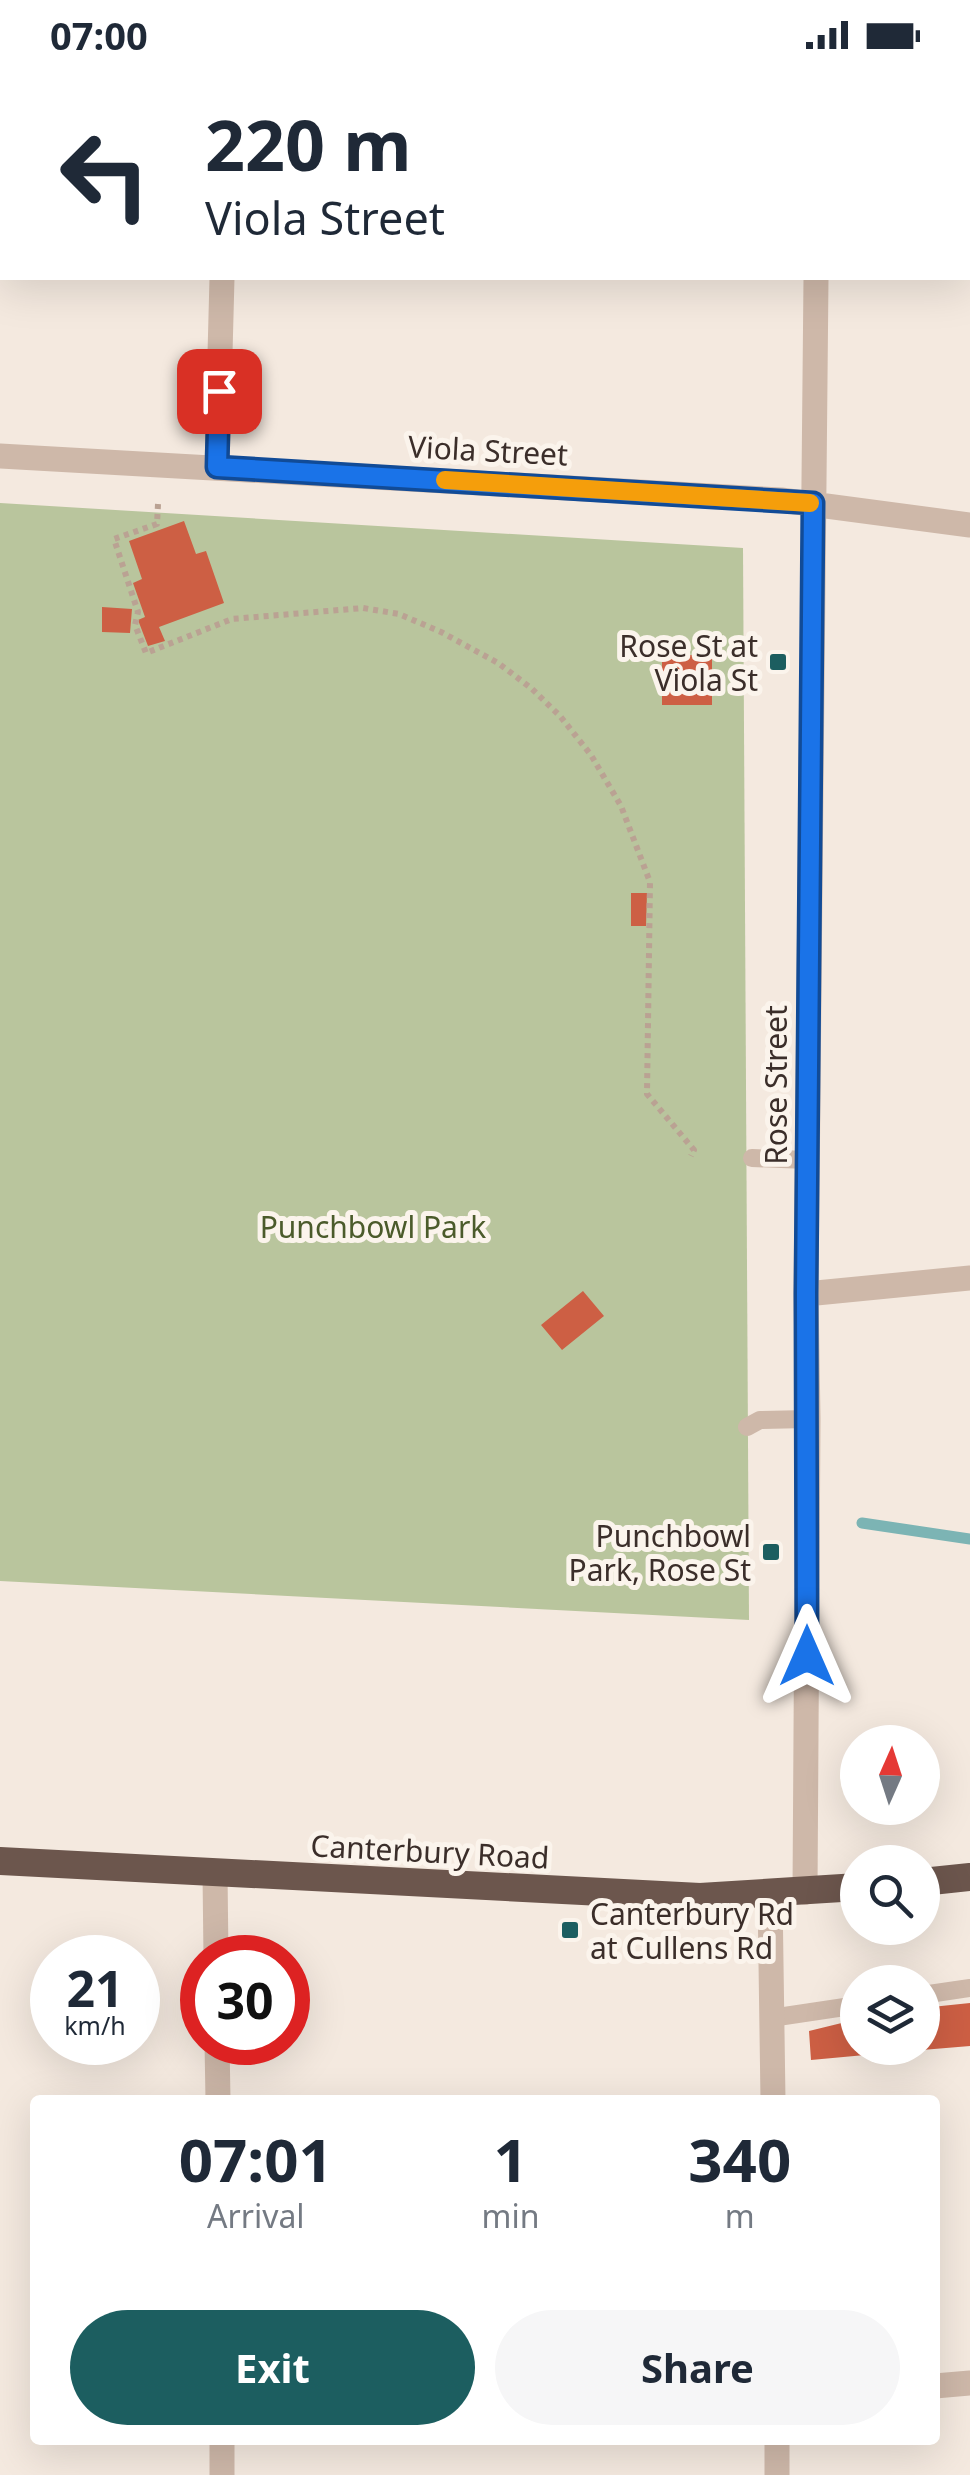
<!DOCTYPE html>
<style>
body{margin:0;font-family:"Noto Sans",sans-serif;background:#f6f6f7;color:#1f2937;height:100vh;display:flex;flex-direction:column;font-size:38px;white-space:nowrap}
*{box-sizing:border-box;margin:0}
p{font-size:32px;color:#747a83}
.icon{flex:none;width:55px;height:55px;fill:none;stroke:currentColor;stroke-width:2;stroke-linecap:round;stroke-linejoin:round}
.map{position:relative;flex:1;overflow:hidden}
.side{position:absolute;left:30px;top:2025px;width:910px;height:350px;display:flex;flex-direction:column;background:#fff;border-radius:10px;box-shadow:0 10px 40px #0002}
.side>*{flex:none}
.top-card{position:absolute;left:0px;top:0px;width:970px;height:210px;box-shadow:0 10px 40px #0002;background:#fff;color:#1f2937;overflow:hidden}
.needle{width:65px;rotate:3deg}
.tools{position:absolute;left:840px;top:1655px;display:grid;gap:20px}
.tools a{display:grid;place-items:center;width:100px;height:100px;border-radius:50%;background:#fff;box-shadow:0 10px 40px #0002;font-size:50px}
.speed{position:absolute;left:30px;top:1865px;display:flex;gap:20px;font-size:50px;font-weight:700;text-align:center}
.speed>*{display:grid;place-content:center;width:130px;height:130px;border-radius:50%;background:#fff;box-shadow:0 10px 40px #0002;line-height:1}
.speed small{font-size:25px;font-weight:400}
.speed .limit{border:15px solid #d22;background:#fff;color:#111}
.pin{position:absolute;display:grid;place-items:center;width:85px;height:85px;color:#fff;margin:-42px;border-radius:20px;box-shadow:0 5px 15px #0006}
.me{position:absolute;width:110px;margin:-55px;rotate:0deg;stroke-linejoin:round;filter:drop-shadow(0 0 8px #0008)}
.turn{display:flex;align-items:center;gap:35px;height:210px;padding:0 40px;font-size:45px}
.turn .icon{width:130px;height:130px;stroke-width:2.5}
.turn b{display:block;font-size:70px;line-height:85px}
.eta{display:flex;justify-content:space-evenly;align-items:center;height:170px;text-align:center}
.eta b{font-size:60px;font-weight:700;line-height:70px}
.button{display:flex;gap:20px;margin-top:auto;padding:20px 40px}
.button a{flex:1;height:115px;border-radius:60px;background:#1c5e60;color:#fff;font-size:40px;font-weight:700;line-height:115px;text-align:center}
.button a+a{background:#f6f6f7;color:#1f2937}
.status{display:flex;justify-content:space-between;align-items:center;height:70px;padding:0 50px;background:#fff;direction:ltr}
.status svg{height:28px;fill:currentColor}
.map>svg:first-child{display:block}
.green{fill:#b9c59d}
.lines{fill:none;stroke-linecap:round;stroke-linejoin:round}
.stream{stroke:#7cb4b4;stroke-width:11}
.building{fill:#cd5f44}
.path{stroke:#baa293;stroke-width:6;stroke-dasharray:5 5;stroke-linecap:butt}
.service{stroke:#ceb8a9;stroke-width:18}
.minor{stroke:#ceb8a9;stroke-width:25}
.trunk{stroke:#6c564d;stroke-width:28}
.route-casing{stroke:#114b97;stroke-width:25}
.route{stroke:#1a73e8;stroke-width:18}
.slow{stroke:#f59e0b;stroke-width:18}
.poi-dot{fill:#1c5e60;stroke:#fbf4ec;stroke-width:4}
.labels{text-anchor:middle;dominant-baseline:central;stroke-width:10;stroke-linejoin:round;paint-order:stroke}
.street-label{font-size:30px;fill:#3b2e2a;stroke:#fbf4ec}
.poi-label{font-size:30px;fill:#3b2e2a;stroke:#fbf4ec;text-anchor:end}
.park-label{font-size:30px;fill:#4b5b2b;stroke:#fbf4ec}
</style>
<div class="status"><b>07:00</b><svg viewBox="0 0 49 12"><path d="M0 12V9h3v3zM5 12V6h3v6zM10 12V3h3v9zM15 12V0h3v12zM26 1h20v11H26zM47 4h2v5h-2z"/></svg></div>
<div class="map">
<svg width="970" height="2405" viewBox="0 0 970 2405">
<rect width="100%" height="100%" fill="#f4e9df"/>
<path class="green" d="M0,433l743,45 6,1072 -749,-39z"/>
<g class="lines">
<path class="stream" d="M862,1453l108,16"/>
</g>
<path class="building" d="M184,451l12,33 10,-3 18,52 -65,24 6,14 -17,5 -10,-26 7,-3 -12,-34 9,-4 -13,-38z
M102,537l30,2 -2,24 -28,-1z
M662,585h50v50h-50z
M631,823h16l-1,33h-15z
M583,1221l21,25 -42,34 -21,-25z
M970,1933v43l-48,4v-42z
M858,1949v29h61v2l-108,10 -2,-29z"/>
<g class="lines">
<path class="path" d="M158,434l-1,20 -43,15 24,73 -3,13 11,28 86,-34 131,-11 36,6 42,18 57,31 33,25 29,28 31,39 30,51 29,76 -3,212 47,56 -3,6"/>
<path class="service" d="M752,1088l55,2
M747,1357l13,-7 48,-1
M922,1925l48,-7
M771,1948l87,-13"/>
<path class="minor" d="M228,2v-2
M820,2v-2
M0,386l781,44 189,25
M217,397l5,-189
M806,1224l164,-16
M215,1803l1,85
M805,1822l3,-473 -2,-125 10,-1016
M770,1825l3,205
M217,1972l1,58
M935,2316l35,-3
M222,2370v35
M777,2370v35"/>
<path class="trunk" d="M0,1791l700,36 158,-10
M922,1812l48,-5"/>
</g>
<g class="lines">
<defs>
<path id="route" d="M219,321l-2,76 596,36 -7,791 1,362"/>
</defs>
<use href="#route" class="route-casing"/>
<use href="#route" class="route"/>
<path class="slow" d="M445,410l365,23"/>
</g>
<g class="poi-dot">
<rect x="768" y="582" width="20" height="20" rx="5"/>
<rect x="761" y="1472" width="20" height="20" rx="5"/>
<rect x="560" y="1850" width="20" height="20" rx="5"/>
</g>
<g class="labels">
<g class="street-label">
<text transform="translate(488 380) rotate(3)">Viola Street</text>
<text transform="translate(775 1015) rotate(-90)">Rose Street</text>
<text transform="translate(430 1781) rotate(3)">Canterbury Road</text>
</g>
<g class="poi-label">
<text x="758" y="575">Rose St at<tspan x="758" dy="34">Viola St</tspan></text>
<text x="751" y="1465">Punchbowl<tspan x="751" dy="34">Park, Rose St</tspan></text>
<text x="590" y="1843" text-anchor="start">Canterbury Rd<tspan x="590" dy="34">at Cullens Rd</tspan></text>
</g>
<g class="park-label">
<text x="373" y="1156">Punchbowl Park</text>
</g>
</g>
</svg>
<div class="tools">
<a><svg class="needle" viewBox="-14 -14 28 28"><path d="M0-13l5 13h-10z" fill="#e53935"/><path d="M0 13l5-13h-10z" fill="#747a83"/></svg></a>
<a><svg class="icon" aria-label="search" viewBox="0 0 24 24"><circle cx="10" cy="10" r="6"/><path d="M15 15l6 6"/></svg></a>
<a><svg class="icon" aria-label="layers" viewBox="0 0 24 24"><path d="M12 4l9 5-9 5-9-5zM3 14l9 5 9-5"/></svg></a>
</div>
<div class="speed"><div>21<small>km/h</small></div><div class="limit">30</div></div>
<div class="pin" style="left:219px;top:321px;background:#d93025"><svg class="icon" aria-label="arrive" viewBox="0 0 24 24"><path d="M6 21V4h12l-3 4 3 4H6"/></svg></div>
<svg class="me" style="left:807px;top:1586px" viewBox="-20 -20 40 40"><path d="M0-17L14 15 0 8-14 15z" fill="#1a73e8" stroke="#fff" stroke-width="4"/></svg>
<div class="top-card">
<div class="turn"><svg class="icon" aria-label="left" viewBox="0 0 24 24"><path d="M17 20v-9H6M10 6l-5 5 5 5"/></svg><div><b>220 m</b>Viola Street</div></div>
</div>
<section class="side">
<div class="eta">
<div><b>07:01</b><p>Arrival</p></div>
<div><b>1</b><p>min</p></div>
<div><b>340</b><p>m</p></div>
</div>
<div class="button"><a>Exit</a><a>Share</a></div>
</section>
</div>
